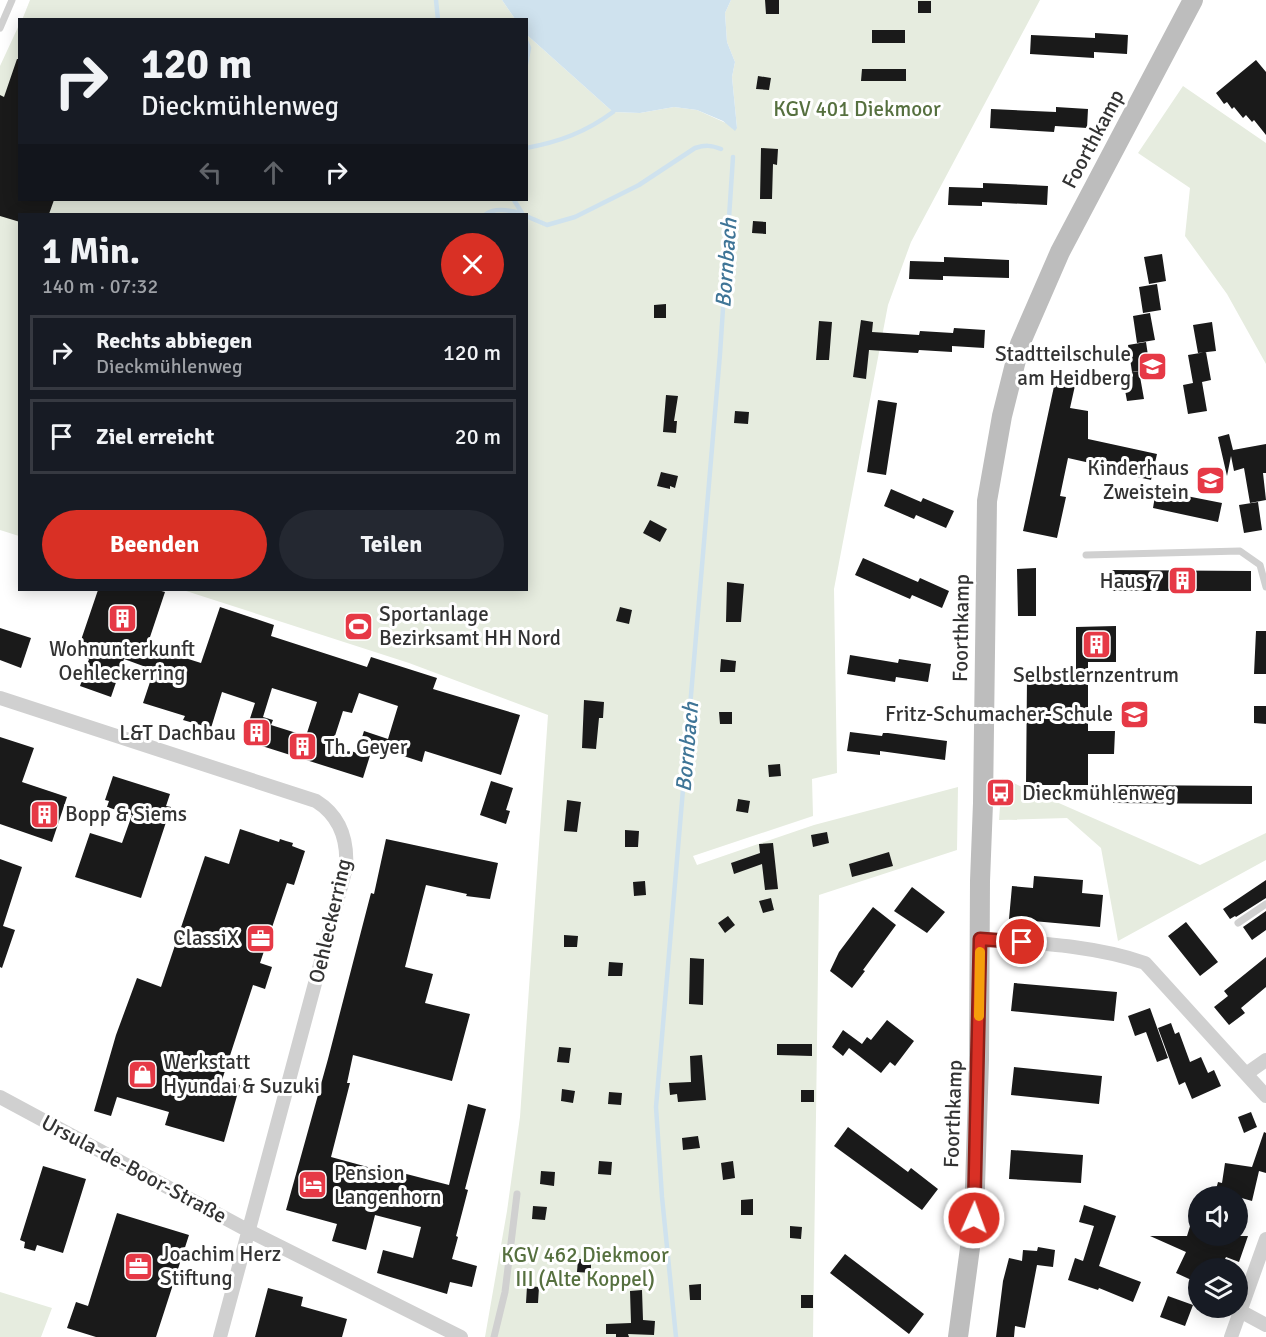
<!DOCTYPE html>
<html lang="de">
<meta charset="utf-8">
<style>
body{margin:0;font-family:Signika,sans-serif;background:#242831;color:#f1f3f6;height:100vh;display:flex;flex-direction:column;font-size:22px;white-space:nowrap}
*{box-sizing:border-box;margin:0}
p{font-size:20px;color:#9ea1a6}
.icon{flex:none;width:33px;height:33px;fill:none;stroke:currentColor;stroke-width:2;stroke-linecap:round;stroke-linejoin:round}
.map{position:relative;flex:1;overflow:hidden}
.side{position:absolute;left:18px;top:213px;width:510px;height:378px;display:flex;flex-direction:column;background:#171b24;border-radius:0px;box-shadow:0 3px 15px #0003}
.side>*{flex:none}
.top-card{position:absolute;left:18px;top:18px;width:510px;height:183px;border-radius:0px;box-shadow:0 3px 15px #0003;background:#171b24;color:#f1f3f6;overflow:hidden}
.buttons{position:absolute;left:1188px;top:1186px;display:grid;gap:12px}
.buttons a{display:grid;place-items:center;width:60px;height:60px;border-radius:50%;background:#171b24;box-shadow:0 3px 15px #0003;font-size:30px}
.pin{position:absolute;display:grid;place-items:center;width:51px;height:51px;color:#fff;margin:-26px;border:3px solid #fff;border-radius:50%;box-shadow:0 2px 6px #0007}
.me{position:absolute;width:66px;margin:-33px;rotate:2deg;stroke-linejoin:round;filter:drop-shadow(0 0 4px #0008)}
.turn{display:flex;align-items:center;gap:21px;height:126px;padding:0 24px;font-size:27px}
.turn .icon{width:78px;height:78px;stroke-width:2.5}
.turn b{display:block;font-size:42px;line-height:51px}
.lanes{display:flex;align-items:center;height:57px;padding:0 24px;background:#0003;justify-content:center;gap:30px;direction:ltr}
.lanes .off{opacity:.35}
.round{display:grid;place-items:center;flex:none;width:63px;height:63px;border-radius:32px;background:#242831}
.overview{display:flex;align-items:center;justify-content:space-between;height:102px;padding:0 24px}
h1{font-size:36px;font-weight:700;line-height:45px}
.primary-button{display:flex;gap:12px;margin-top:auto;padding:12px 24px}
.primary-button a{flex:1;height:69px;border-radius:36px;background:#d93025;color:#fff;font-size:24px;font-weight:700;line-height:69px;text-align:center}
.primary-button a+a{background:#242831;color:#f1f3f6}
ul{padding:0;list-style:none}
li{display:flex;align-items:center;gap:18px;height:75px;margin:0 12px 9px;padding:0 12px;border:3px solid #363941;border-radius:0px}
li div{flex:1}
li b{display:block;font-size:22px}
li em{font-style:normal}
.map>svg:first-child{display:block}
.green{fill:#e6ecdf}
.water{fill:#cfe2ee}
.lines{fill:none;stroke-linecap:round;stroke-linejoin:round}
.stream{stroke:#cfe2ee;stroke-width:4.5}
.building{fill:#1a1a1a;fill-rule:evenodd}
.lane{stroke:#d0d0d0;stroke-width:7}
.street{stroke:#d0d0d0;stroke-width:14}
.secondary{stroke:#bdbdbd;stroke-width:20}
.route-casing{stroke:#8d1f18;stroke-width:15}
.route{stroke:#d93025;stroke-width:10}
.slow{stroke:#f59e0b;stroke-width:10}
.labels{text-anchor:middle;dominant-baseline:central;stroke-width:6;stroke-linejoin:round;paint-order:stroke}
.park-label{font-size:21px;fill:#56703f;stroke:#fff}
.street-label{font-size:21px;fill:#333;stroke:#fff}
.poi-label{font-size:21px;fill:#333;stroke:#fff;text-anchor:start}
.water-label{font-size:22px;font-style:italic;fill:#3f7597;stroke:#fff}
</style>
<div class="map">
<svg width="1266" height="1337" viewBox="0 0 1266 1337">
<rect width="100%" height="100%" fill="#fff"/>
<path class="green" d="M30,0h472l13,19 -493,1z
M731,0h309l-129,242 -23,63 -54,284 3,184 -25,6 1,37 -120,40 4,9 117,-40 144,-38 -1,63 -138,45 -6,442h-328l22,-126 13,-94 28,-402 -139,-52 -226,-73h343v-376h-506l-1,322 -19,-6v-464l19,-41 1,175h506l1,-165 86,77 27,1 34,-6 23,3 40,18 -5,-51 3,-15 -8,-20 -2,-29z
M1183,86l83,57v221l-39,-70 -42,-58 5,-48 -52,-35z
M1002,778l198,87 66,-32v27l-148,81 -17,-93 -34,-30 -68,2z
M0,1292l52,16 -11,29h-41z"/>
<path class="water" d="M502,0h229l-6,13 2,29 8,20 -3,15 5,51 -2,3 -12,-10 -26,-11 -23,-3 -34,6 -27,-1 -86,-77 -1,-15 -11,-1z"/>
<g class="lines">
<path class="stream" d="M436,0l2,20
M526,41l3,7 -3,16
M526,148c33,-6 60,-16 87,-36
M514,200l8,13
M486,214c10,-7 25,-3 36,-1
M526,216l21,9 28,-8 64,-32 56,-37c10,-3 16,-3 26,1
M676,1337l-14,-140 -6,-90 64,-753 13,-197"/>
</g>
<path class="building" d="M765,0h14v14h-13z
M918,1h13v12h-13z
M872,30h33v13h-33z
M1095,33l33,2 -1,19 -33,-2v6l-64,-4 1,-19 64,3z
M17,59h3v141h34l-5,14h-29v8l-20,-6v-121l4,2z
M1256,60l10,12v63l-12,-15 -2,2 -6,-7 -3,3 -9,-11 -2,2 -5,-7 -3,2 -8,-11z
M862,69h44v12h-45z
M758,76l13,2 -2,12 -13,-1z
M1056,107l32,2 -1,19 -32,-2 -1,6 -64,-4 1,-19 65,3z
M761,148l17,1 -1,16 -4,-1 -1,35h-12z
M983,183l65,3 -1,19 -65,-3v4l-34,-1 1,-18 34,1z
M753,221l13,1v12l-14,-1z
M1162,254l4,27 -17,3 -5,-27z
M944,257l65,3v18l-66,-2v4l-34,-1 1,-18 34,1z
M1157,284l4,26 -18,3 -4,-26z
M666,304v14h-12v-13z
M1150,313l5,27 -18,3 -4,-27z
M861,320l12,2 -1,10 47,3 1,-4 33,2 1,-5 31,2 -1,18 -32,-2v6l-33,-2 -1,3 -49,-3 -3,29 -13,-2z
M819,321l13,1 -3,38h-13z
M1212,322l4,29 -18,2 -5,-28z
M1146,342l4,27 -18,3 -4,-27z
M1206,352l5,28 -9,2 5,29 -19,3 -5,-29 15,-3 -5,1 -5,-28z
M1139,371l5,28 -17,2 -5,-27z
M1056,377l20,4 -6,27 18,3v28l69,15 -6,26 -31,-7 1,-3 -53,-12 -8,38 6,1 -9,41 -34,-7z
M666,395l12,1 -4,25h3l-1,12 -13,-1z
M878,400l19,3 -11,72 -19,-3z
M735,411l14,1 -1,12 -14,-1z
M1229,434l4,16 33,-6v29h-3l3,27 -16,3 -6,-35 -10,3 -3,-15 -4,20 -9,-39z
M661,472l17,4 -3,12 -5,-2v3l-13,-3z
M891,489l30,13 2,-4 31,13 -8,17 -30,-13 -2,4 -30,-13z
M1156,490l66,13 -4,19 -65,-14z
M1258,502l4,28 -18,3 -5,-28z
M650,520l17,9 -7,13 -17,-9z
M863,558l55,24 2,-4 29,13 -7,17 -30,-13 -2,4 -55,-24z
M1036,568v48h-18l-1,-47z
M1112,570l139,1v20h-139z
M727,582l17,2 -3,38h-15z
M98,590h60l7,2 -18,54 54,17 19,-56 54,18 -3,11 96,31 4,-10 66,21 -4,11 87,26 -19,60 -76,-24 -3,11 -49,-16 -10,32 -120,-38 12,-37 -33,-11 -11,36 -28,-8 2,-4 -42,-13 11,-33 -30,-11 -13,38 -31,-11 9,-27 -3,-1 4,-11 -10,-4zM272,688l45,14 -11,34 -35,-11 2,-5 -10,-3zM359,693l39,13 -10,33 -24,-8 -7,22 -25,-8 11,-34 9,2z
M620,607l12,3 -3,14 -13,-3z
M1116,626v36h-28v69h27l-1,23h-26v31h-62l1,-106h49v-52z
M0,628l31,10 -10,30 -21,-8z
M1256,631h10v43h-12z
M850,655l48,8 1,-4 32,5 -3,18 -32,-5 -1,5 -48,-8z
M721,659l15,2 -1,11h-15z
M584,700l20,2 -1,16h-4l-3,31 -14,-1z
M1254,706h12v18l-12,-1z
M719,712h13v12h-12z
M850,732l32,4 1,-3h5l59,8 -2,19 -65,-9v4l-33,-4z
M0,737l34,11 -12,34 45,15 -15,45 -52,-18z
M780,764l1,12 -12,1 -1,-12z
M113,776l57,18 -4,12 5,1 -30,91 -66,-21 15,-44 32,10 10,-28 -25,-8 2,-6 -4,-1z
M491,781l22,7 -7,22 4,1 -4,13 -26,-9z
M1113,785l139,1v18l-139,-1z
M738,799l12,2 -2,12 -12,-2z
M567,800l14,2 -4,30 -13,-1z
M240,829l39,13 1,-3 6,2 7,2 -1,3 13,5 -11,34 -7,-2 -27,80 12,4 -7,22 -12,-4 -31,95 18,5 -16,57 -59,-17 4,-13 -52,-15 -6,19 -17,-5 22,-76 21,-57 24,9 44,-131 24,8z
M625,830l14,1 -1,16h-13z
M827,832l2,11 -16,4 -2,-12z
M386,839l112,24 -8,36 -24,-3 1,-2 -41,-9 -21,82 28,7 -8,29 45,11 -18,67 -99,-26 -6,28h3l-19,74 55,15 1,-3 62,16 19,-81 18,5 -21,80 3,1 -12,46 2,1 -6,22 25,7 -5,21 -22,-5 -3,12 -70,-21 6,-23 30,8 8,-31 -46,-12 -9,35 -34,-9 5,-17 -51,-14 42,-151 43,-166 3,1z
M773,843l5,46 -13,1 -3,-26 -28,10 -3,-11 29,-10 -1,-9z
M889,852l4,14 -41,11 -3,-13z
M0,859l22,8 -19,59 12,4 -13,38 -2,-1z
M1034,876l49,4 -1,13 21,2 -3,32 -91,-8 3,-33 21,2z
M1266,880v18l-30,19 -1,-1 -5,3 -7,-10z
M645,881l1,14 -12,1 -1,-14z
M912,887l33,25 -18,21 -33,-22z
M771,898l3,12 -11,3 -4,-12z
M873,907l23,18 -33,45 2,1 -13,17 -22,-17 9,-19z
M1266,911v19l-14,10 -9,-13z
M728,916l7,9 -10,8 -7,-10z
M1186,922l32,40 -18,14 -32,-40z
M564,935l14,1 -1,11h-13z
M1266,957v30l-25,21 4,5 -16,12 -15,-18 14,-11 -4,-5z
M690,958l14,1 -1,46 -14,-1z
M609,962l14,1 -1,13h-14z
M1014,983l103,9 -3,29 -103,-10z
M1150,1008l18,50 -11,4 -11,-30 -11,4 -7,-20z
M887,1020l27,21 -19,25 -5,-4 -9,11 -32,-25 -6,8 -11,-9 11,-17 19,14 5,-7 4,3z
M1171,1023l4,11 4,-2 11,30 11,-5 7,16 6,-3 7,16 -29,13 -7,-17 -6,3 -21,-57z
M777,1044h35v12l-35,-1z
M559,1047l12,1 -2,15 -12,-1z
M702,1055l4,45 -28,2 -1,-8 -7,1 -1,-12 22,-1 -1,-26z
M1014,1067l88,9 -3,28 -88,-9z
M562,1089l13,2 -2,12 -12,-2z
M801,1090h13v12h-13z
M609,1092l13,1 -1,12 -13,-1z
M1251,1112l6,15 -13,6 -6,-16z
M848,1127l60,45 3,-4 27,21 -16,21 -88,-64z
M1264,1132l2,1v40l-7,-2 -7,30 -14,-4h-24l4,-15 4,1 3,-20 27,4z
M698,1136l2,12 -17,2 -1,-12z
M1011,1150l72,5 -2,28 -72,-4z
M599,1161l13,1 -1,13 -13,-1z
M733,1161l2,17 -12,2 -2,-17z
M43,1166l43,13 -23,74 -26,-8 -2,6 -11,-3 1,-6 -5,-2z
M541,1171l14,1 -1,14 -14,-2z
M753,1199v16h-12v-15z
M1084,1205l32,11 -17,50 42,16 -8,20 -34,-14 -1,2 -30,-10 7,-22 8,3 11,-35 -15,-4z
M533,1206l14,1 -2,13 -13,-1z
M1196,1207l2,1v28h50l-9,26 -13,-5 -6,12h-22v14l-22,-10 10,-21 -36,-16h37z
M117,1213l72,22 -33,102h-60l-29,-9 9,-26 12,4z
M790,1226l12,1 -1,12 -11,-1z
M1038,1247l17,3 -2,17 -16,-2 -12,63 -10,-2 -1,11h-18l7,-56 6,-23 13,3 1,-11 14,1z
M845,1254l79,60 -15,20 -79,-61z
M578,1259h13v14l-14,-1z
M701,1284v16h-11l-1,-15z
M527,1286l12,1 -1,16h-12z
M268,1288l35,9 -2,9 46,13 -5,18h-87z
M642,1290l1,30 12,1 -1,14 -26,-1 1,3h-13v-3h-10v-10l25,-1 -1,-32z
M801,1295h12v13h-12z
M1168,1296l25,9 -8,21 -25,-9z"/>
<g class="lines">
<path class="lane" d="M0,28l12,-28
M1086,555l154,-4 20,14 6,22
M1238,923l28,-19
M494,1337l11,-45 12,-98"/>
<path class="street" d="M0,698l316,103c24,15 32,39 30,67l-126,469
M980,939c55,4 113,6 165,24l121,133
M1246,1074l20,-14
M0,1097l249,134 212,106
M1240,1311l26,14
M1231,1337l35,-98"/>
<path class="secondary" d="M958,1337l16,-119 5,-158 1,-179 3,-78 4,-302 15,-85 18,-72 40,-92 133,-252"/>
</g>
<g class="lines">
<defs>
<path id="route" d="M974,1218l6,-279 42,3"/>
</defs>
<use href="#route" class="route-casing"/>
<use href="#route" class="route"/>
<path class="slow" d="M979,1016l1,-64"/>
</g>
<defs>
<symbol id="school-square" viewBox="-11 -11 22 22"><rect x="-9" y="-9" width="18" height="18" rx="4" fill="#e63946" stroke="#fff"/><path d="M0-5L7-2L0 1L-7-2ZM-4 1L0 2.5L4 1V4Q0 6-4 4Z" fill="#fff"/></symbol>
<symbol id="building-square" viewBox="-11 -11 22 22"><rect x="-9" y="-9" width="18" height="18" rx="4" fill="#e63946" stroke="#fff"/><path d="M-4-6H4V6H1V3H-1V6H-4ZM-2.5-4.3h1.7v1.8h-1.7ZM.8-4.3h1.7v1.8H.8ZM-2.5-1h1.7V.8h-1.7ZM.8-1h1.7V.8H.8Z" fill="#fff"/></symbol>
<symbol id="stadium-square" viewBox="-11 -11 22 22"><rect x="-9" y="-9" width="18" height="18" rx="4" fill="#e63946" stroke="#fff"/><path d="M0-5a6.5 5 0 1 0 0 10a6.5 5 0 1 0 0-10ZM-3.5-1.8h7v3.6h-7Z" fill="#fff"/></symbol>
<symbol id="bus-square" viewBox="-11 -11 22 22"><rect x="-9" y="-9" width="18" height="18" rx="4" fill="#e63946" stroke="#fff"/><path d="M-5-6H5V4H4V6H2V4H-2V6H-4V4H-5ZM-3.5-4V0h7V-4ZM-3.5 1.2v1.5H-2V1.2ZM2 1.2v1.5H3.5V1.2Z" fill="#fff"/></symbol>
<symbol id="office-square" viewBox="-11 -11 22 22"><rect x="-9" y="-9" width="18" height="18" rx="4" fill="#e63946" stroke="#fff"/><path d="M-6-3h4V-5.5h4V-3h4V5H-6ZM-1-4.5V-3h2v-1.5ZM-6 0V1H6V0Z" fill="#fff"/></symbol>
<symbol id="shop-square" viewBox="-11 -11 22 22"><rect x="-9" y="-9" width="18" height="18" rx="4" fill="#e63946" stroke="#fff"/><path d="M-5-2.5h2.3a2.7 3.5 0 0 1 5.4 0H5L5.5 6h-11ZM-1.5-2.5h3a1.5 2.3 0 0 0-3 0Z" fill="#fff"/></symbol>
<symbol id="hotel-square" viewBox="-11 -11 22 22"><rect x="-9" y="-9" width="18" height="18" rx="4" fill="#e63946" stroke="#fff"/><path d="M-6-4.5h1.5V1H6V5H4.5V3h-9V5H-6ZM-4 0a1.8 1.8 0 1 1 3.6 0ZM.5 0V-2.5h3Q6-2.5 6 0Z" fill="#fff"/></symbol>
</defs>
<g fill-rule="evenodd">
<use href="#school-square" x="1136" y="350" width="33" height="33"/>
<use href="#school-square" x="1194" y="464" width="33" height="33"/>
<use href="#building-square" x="1166" y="564" width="33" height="33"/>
<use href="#building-square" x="106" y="602" width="33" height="33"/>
<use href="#stadium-square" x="342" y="610" width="33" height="33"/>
<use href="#building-square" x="1080" y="628" width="33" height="33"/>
<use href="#school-square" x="1118" y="698" width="33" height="33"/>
<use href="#building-square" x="240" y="716" width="33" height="33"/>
<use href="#building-square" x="286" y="730" width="33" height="33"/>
<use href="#bus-square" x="984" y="776" width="33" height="33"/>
<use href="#building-square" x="28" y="798" width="33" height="33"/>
<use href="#office-square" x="244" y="922" width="33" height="33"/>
<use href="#shop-square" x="126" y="1058" width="33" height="33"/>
<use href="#hotel-square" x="296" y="1168" width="33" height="33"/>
<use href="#office-square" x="122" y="1250" width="33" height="33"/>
</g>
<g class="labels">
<g class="park-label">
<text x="857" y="109">KGV 401 Diekmoor</text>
<text x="585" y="1255">KGV 462 Diekmoor<tspan x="585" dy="24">III (Alte Koppel)</tspan></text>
</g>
<g class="street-label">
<text transform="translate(1093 139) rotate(-62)">Foorthkamp</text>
<text transform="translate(961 628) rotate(-89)">Foorthkamp</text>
<text transform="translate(330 921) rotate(-77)">Oehleckerring</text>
<text transform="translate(953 1114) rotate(-88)">Foorthkamp</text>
<text transform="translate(134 1169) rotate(28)">Ursula-de-Boor-Straße</text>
</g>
<g class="poi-label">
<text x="1131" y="354" text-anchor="end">Stadtteilschule<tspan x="1131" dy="24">am Heidberg</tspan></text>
<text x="1189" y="468" text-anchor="end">Kinderhaus<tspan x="1189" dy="24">Zweistein</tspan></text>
<text x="1161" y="581" text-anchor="end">Haus 7</text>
<text x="379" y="614">Sportanlage<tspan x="379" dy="24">Bezirksamt HH Nord</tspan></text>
<text x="122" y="649" text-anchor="middle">Wohnunterkunft<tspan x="122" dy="24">Oehleckerring</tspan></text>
<text x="1096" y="675" text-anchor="middle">Selbstlernzentrum</text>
<text x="1113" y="714" text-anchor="end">Fritz-Schumacher-Schule</text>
<text x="236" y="733" text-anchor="end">L&amp;T Dachbau</text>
<text x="324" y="747">Th. Geyer</text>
<text x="1022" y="793">Dieckmühlenweg</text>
<text x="65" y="814">Bopp &amp; Siems</text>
<text x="239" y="938" text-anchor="end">ClassiX</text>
<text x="163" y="1062">Werkstatt<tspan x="163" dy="24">Hyundai &amp; Suzuki</tspan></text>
<text x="334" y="1173">Pension<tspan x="334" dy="24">Langenhorn</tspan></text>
<text x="160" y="1254">Joachim Herz<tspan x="160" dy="24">Stiftung</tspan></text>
</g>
<g class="water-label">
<text transform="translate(726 263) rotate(-86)">Bornbach</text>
<text transform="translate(687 747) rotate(-85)">Bornbach</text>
</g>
</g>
</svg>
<div class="buttons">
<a><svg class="icon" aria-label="sound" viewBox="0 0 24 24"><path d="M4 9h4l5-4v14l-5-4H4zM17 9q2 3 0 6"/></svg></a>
<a><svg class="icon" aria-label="layers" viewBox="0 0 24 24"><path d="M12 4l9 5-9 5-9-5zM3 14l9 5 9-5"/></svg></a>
</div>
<div class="pin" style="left:1022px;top:942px;background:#d93025"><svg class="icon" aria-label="arrive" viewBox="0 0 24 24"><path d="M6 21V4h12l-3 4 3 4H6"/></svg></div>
<svg class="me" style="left:974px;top:1218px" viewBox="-20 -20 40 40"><circle r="17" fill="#d93025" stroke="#fff" stroke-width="3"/><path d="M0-11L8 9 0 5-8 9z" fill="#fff"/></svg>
<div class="top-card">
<div class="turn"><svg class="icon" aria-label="right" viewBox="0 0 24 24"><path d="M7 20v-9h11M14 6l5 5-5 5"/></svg><div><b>120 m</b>Dieckmühlenweg</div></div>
<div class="lanes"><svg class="icon off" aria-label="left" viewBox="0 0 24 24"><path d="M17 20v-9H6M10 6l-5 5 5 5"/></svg><svg class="icon off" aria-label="ahead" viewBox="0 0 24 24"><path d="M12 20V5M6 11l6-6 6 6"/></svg><svg class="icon" aria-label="right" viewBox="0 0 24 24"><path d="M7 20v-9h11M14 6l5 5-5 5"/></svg></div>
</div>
<section class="side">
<div class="overview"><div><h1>1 Min.</h1><p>140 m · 07:32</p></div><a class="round" style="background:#d93025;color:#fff"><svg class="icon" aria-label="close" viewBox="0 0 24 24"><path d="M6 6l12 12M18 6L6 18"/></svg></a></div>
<ul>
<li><svg class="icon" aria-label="right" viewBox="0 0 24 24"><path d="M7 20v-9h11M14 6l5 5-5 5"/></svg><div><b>Rechts abbiegen</b><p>Dieckmühlenweg</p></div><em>120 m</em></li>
<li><svg class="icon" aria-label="arrive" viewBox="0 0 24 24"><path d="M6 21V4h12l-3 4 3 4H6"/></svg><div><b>Ziel erreicht</b></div><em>20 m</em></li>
</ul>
<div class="primary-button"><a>Beenden</a><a>Teilen</a></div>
</section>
</div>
